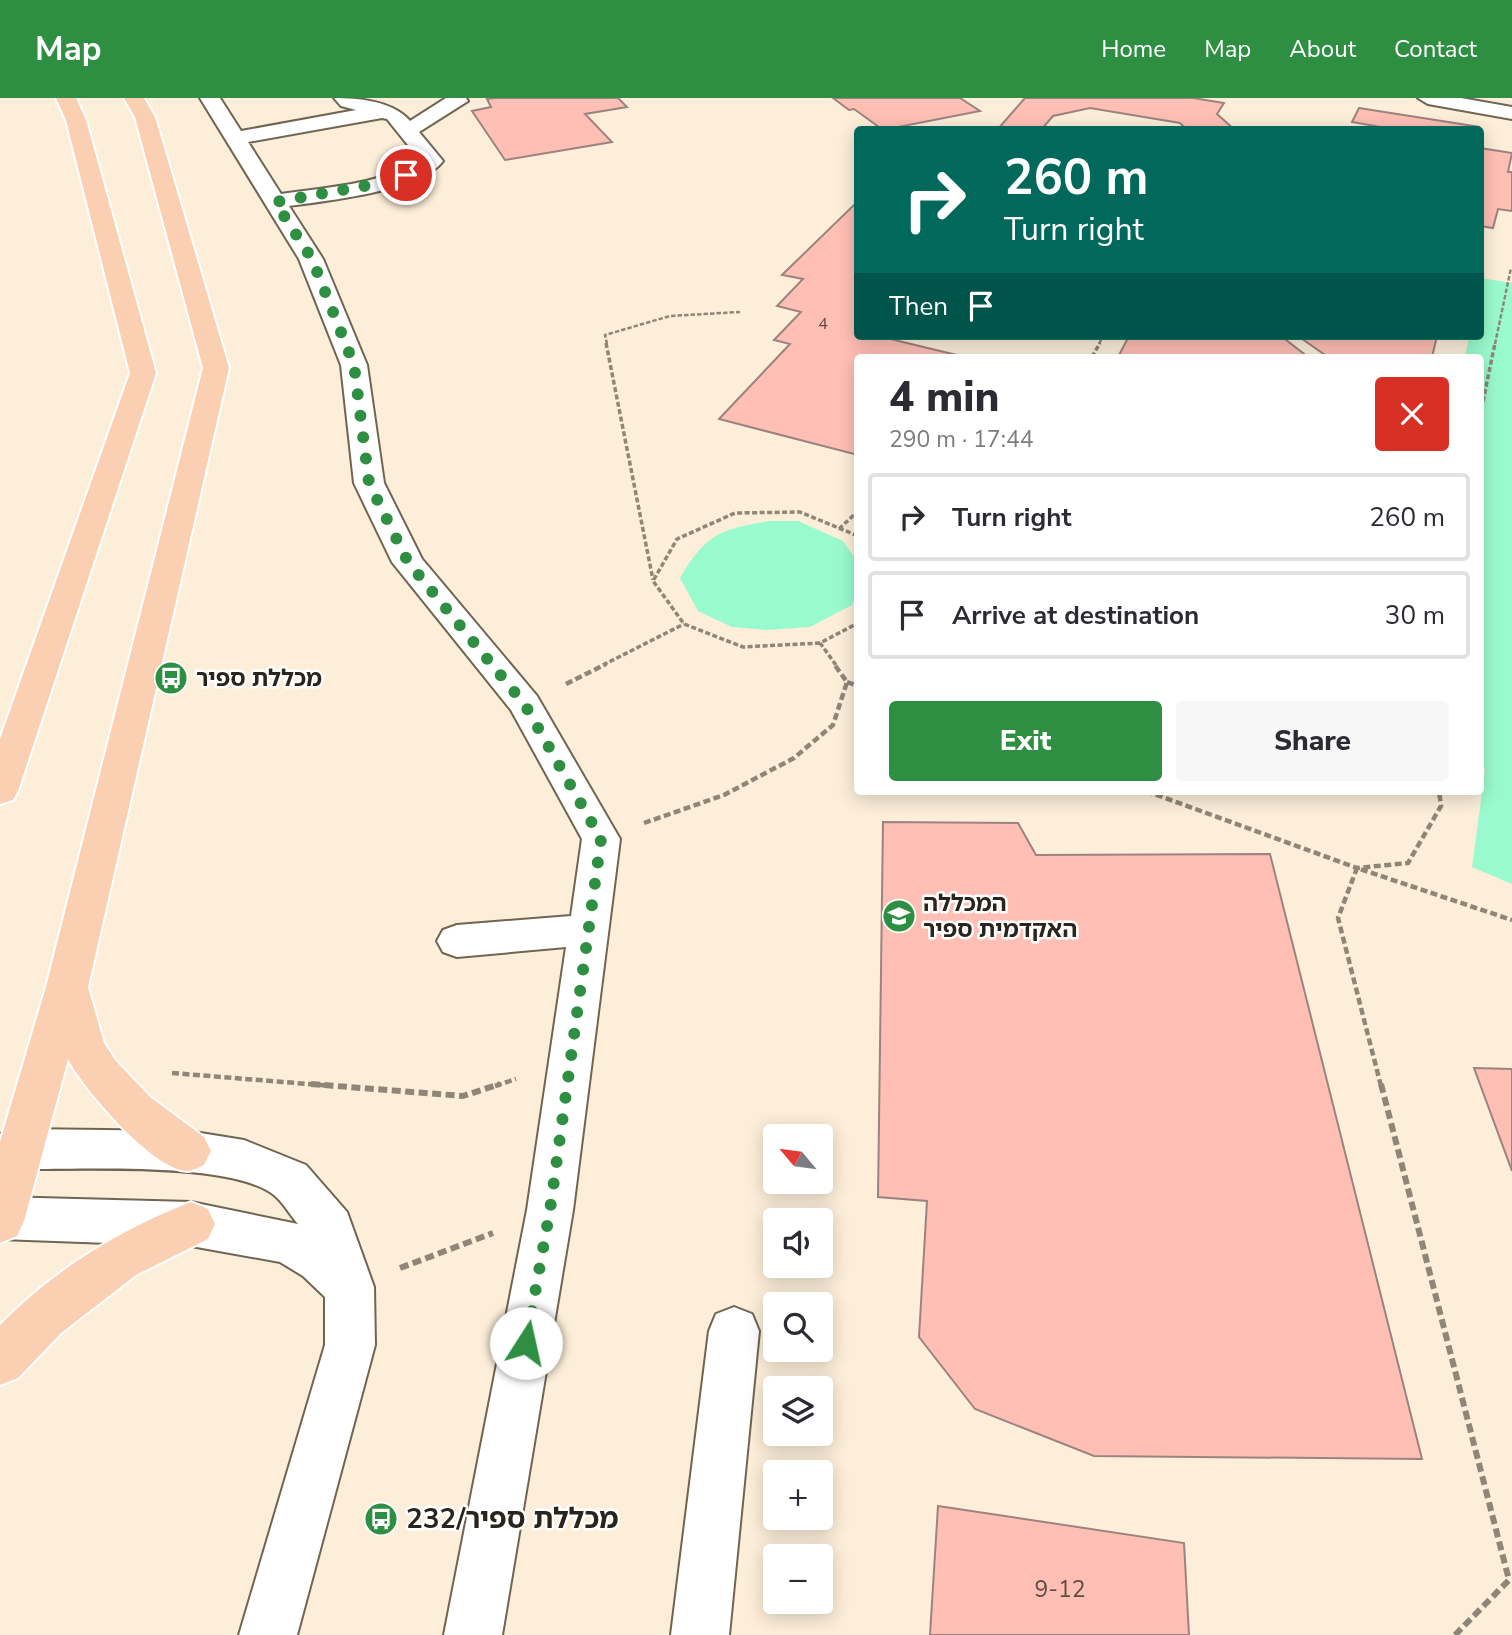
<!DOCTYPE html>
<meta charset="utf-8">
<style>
body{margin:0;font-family:"Nunito Sans","Noto Sans Hebrew",sans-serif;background:#f7f7f7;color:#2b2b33;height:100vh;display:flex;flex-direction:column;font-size:26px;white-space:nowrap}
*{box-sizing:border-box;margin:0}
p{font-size:23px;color:#7c7c81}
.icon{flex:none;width:38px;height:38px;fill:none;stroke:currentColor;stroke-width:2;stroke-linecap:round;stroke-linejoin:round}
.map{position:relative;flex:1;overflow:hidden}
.sheet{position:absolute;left:854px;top:256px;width:630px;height:441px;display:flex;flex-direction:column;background:#fff;border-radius:7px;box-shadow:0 4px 18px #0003}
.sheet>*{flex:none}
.top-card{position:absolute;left:854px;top:28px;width:630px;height:214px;border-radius:7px;box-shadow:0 4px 18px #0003;background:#00695c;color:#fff;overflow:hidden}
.needle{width:46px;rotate:299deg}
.controls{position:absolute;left:763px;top:1026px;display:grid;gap:14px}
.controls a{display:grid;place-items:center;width:70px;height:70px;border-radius:7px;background:#fff;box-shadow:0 4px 18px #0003;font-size:35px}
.pin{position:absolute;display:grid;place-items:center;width:60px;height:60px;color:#fff;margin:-30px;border:4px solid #fff;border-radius:50%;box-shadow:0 2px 7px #0007}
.me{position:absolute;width:77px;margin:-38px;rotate:10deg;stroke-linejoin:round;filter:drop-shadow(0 0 5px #0008)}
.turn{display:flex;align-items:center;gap:24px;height:147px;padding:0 35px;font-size:32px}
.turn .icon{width:91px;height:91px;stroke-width:2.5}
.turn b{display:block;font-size:49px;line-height:60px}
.then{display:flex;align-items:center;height:66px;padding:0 35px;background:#0003;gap:14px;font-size:26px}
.round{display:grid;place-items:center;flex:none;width:74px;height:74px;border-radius:7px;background:#f7f7f7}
.head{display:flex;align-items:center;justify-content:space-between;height:119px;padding:0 35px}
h1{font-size:42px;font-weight:800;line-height:52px}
.cta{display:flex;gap:14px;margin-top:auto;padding:14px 35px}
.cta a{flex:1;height:80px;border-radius:7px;background:#2e8f43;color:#fff;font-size:28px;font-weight:800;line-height:80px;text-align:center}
.cta a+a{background:#f7f7f7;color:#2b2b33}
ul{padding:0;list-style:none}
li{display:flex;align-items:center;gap:21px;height:88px;margin:0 14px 10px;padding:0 21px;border:4px solid #e1e1e2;border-radius:7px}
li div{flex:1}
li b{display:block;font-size:26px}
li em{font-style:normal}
header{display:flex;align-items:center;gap:42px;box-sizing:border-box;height:98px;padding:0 35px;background:#2e8f43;color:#fff}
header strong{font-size:33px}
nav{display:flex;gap:38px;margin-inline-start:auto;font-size:24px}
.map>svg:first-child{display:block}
.green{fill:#99fbcd}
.building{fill:#ffbfb5;stroke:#9c837f;stroke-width:2}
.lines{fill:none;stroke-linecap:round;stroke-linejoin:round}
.minor-casing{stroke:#706552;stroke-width:4}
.major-casing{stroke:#fff;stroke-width:4}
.path-far3{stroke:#8f8677;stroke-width:2.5;stroke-dasharray:4.5 2;stroke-linecap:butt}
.path-far2{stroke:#8f8677;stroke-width:3.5;stroke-dasharray:5 2.5;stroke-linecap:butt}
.path-far1{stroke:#8f8677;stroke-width:4.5;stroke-dasharray:7 3.5;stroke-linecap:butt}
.path{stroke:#8f8677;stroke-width:6;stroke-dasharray:9 4.5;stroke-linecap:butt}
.minor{fill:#fff;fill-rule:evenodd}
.major{fill:#fbcfb2;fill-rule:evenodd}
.route{stroke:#2e8f43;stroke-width:12;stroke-dasharray:0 21.6}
.labels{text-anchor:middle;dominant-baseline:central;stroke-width:5;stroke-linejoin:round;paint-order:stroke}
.far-number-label{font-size:16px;fill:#5e4b42}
.poi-label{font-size:23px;font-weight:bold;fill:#29241c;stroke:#fff;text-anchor:start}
.near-number-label{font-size:23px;fill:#5e4b42}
.near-poi-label{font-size:28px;font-weight:bold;fill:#29241c;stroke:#fff;text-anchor:start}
</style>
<header>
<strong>Map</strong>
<nav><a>Home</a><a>Map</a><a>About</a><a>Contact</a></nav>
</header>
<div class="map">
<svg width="1512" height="1537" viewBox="0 0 1512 1537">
<rect width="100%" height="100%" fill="#fceed9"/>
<path class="green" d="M1481,180l31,5v601l-40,-17 13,-97 -5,-15v-398h-15l4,-21h11z
M769,423h29l45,20 14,20v30l-5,14 -42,22 -43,3 -35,-3 -34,-16 -18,-33c27,-45 39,-48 89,-57z"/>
<path class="building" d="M496,0h122l9,9 -42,7 27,28 -107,18 -33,-49 19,-4 -4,-8z
M833,0h127l20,13 -97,19 -29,-21 -5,1z
M1025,0h168l31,5 -7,11 18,16h-48l-7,-7 -90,-15 -37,8 -12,14h-44z
M1359,10l121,19 -82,3 -46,-8z
M1480,50l32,5 -4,19h4v39l-14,-2 -5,19 -13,-2z
M858,103v135h20l87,21h-107v98l-139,-36 71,-75 -16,-4 27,-28 -24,-6 26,-27 -21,-4z
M1129,238h152l27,21h-190z
M1298,238h139l-5,21h-104z
M883,724l135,1 18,32 234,-1 152,605 -328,-3 -119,-47 -56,-72 8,-136 -49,-4z
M1474,970l38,1v102z
M938,1408l246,37 5,92h-259z"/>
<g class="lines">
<defs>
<path id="minor" d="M200,0h20l21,33 115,-21 -15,-4 -7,-8c25,0 59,3 76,23l36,-23h20l2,3 -49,31 24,29c-22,30 -118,40 -154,45l34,53 44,106 17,118 38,76 115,137 83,143 -47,371 -71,425h-58l83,-425 39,-263 -109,10 -14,-5 -6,-11 6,-11 14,-5 114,-9 11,-77 -71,-129 -119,-148 -38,-79 -13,-118 -42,-106zM382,20l5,1 33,41c-41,25 -92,27 -139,34l-33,-52z
M1418,0h43l51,9v12l-84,-15z
M21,1031l167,2 56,9 62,25 41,47 27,75 1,58 -78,290h-58l86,-290v-48l-22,-21 -23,-14 -89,-16 -191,-7v-42l191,5 107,22c-8,-9 -15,-22 -24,-29 -43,-34 -195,-25 -253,-26l-21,5v-40z
M734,1209l18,7 7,17 -30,304h-58l38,-304 7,-17z"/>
<path id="major" d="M56,0h20l10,22 70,253 -138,418 -5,9 -13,4v-65l130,-366 -64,-253z
M124,0h20l11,19 74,251 -141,619 16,56 11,17 35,37 54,40 7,14 -7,14c-4,2 -11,5 -15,6 -34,2 -107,-84 -121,-112l-44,162 -7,15 -17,7v-101l46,-155 157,-619 -68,-251z
M191,1104l17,7 7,15 -7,15 -72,36 -75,58 -43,45 -18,7v-60c54,-55 119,-95 191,-123z"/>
</defs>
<use href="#minor" class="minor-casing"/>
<use href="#major" class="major-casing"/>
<path class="path-far3" d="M607,246l-2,-9 65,-19 70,-4
M1099,246l4,-8
M1495,246l16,-76"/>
<path class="path-far2" d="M606,245l47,237
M1092,259l8,-14
M1480,318l15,-73
M839,431l19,-18
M820,545l-77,4 -59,-23 -31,-43 24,-42 58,-26 65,-1 58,24
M603,567l81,-41
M836,567l-16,-22 38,-20"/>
<path class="path-far1" d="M847,584l11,4
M566,586l40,-20
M1146,693l211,77 51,-5 33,-57 -2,-15
M644,725l80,-28 70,-37 39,-33 14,-43 -13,-18
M172,975l161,13
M495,988l21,-7
M1381,988l-43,-168 19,-50 155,52"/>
<path class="path" d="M311,986l152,12 37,-12
M1381,986l128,496 -54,55
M400,1170l93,-35"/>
<use href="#minor" class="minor"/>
<use href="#major" class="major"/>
</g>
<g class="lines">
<path class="route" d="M406,77l-14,6 -117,21 37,57 42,106 15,118 39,79 117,143 76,134 -51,371 -24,133"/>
</g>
<defs>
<symbol id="bus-disc" viewBox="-11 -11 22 22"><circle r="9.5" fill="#2e8f43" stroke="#fff"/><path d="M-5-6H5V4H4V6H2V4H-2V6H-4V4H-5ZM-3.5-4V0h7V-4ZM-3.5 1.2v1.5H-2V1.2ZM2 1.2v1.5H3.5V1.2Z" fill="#fff"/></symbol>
<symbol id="university-disc" viewBox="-11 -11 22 22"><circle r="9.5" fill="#2e8f43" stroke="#fff"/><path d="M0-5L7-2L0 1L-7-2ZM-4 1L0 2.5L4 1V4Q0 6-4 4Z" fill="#fff"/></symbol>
</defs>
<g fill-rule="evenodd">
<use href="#bus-disc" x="152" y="561" width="38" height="38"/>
<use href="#university-disc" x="880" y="799" width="38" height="38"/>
<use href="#bus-disc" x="362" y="1402" width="38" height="38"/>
</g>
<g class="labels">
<g class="far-number-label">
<text x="823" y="226">4</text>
</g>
<g class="poi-label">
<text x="196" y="580">מכללת ספיר</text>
<text x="923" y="805">המכללה<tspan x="923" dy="26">האקדמית ספיר</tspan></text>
</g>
<g class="near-number-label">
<text x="1060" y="1491">9-12</text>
</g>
<g class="near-poi-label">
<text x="406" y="1421">מכללת ספיר/232</text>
</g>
</g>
</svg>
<div class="controls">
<a><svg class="needle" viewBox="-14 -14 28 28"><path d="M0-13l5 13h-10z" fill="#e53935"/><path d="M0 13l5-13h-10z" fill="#7c7c81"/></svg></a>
<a><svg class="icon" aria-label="sound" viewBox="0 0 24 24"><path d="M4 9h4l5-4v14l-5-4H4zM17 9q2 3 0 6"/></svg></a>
<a><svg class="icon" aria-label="search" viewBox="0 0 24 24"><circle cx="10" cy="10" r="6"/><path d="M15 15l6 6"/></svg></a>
<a><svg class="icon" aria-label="layers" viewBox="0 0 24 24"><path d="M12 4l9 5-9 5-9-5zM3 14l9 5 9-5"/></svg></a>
<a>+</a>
<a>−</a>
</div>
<div class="pin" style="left:406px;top:77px;background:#d93025"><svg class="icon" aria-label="arrive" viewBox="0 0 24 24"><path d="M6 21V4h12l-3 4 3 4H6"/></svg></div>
<svg class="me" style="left:526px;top:1245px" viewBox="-20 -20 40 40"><circle r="19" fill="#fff"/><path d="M0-13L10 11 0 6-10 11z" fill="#2e8f43"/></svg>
<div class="top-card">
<div class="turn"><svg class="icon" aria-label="right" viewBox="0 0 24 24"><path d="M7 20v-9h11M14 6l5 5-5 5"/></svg><div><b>260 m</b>Turn right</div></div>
<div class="then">Then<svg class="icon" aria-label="arrive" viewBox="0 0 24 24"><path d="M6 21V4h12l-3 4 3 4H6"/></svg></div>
</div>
<section class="sheet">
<div class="head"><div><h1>4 min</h1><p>290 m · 17:44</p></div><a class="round" style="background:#d93025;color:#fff"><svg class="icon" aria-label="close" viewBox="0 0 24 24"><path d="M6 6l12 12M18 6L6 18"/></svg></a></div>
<ul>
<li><svg class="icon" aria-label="right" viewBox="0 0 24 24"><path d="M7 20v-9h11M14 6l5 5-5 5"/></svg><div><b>Turn right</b></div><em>260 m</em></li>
<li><svg class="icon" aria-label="arrive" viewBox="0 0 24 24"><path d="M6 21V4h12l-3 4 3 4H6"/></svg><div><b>Arrive at destination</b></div><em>30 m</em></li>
</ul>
<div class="cta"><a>Exit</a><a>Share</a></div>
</section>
</div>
